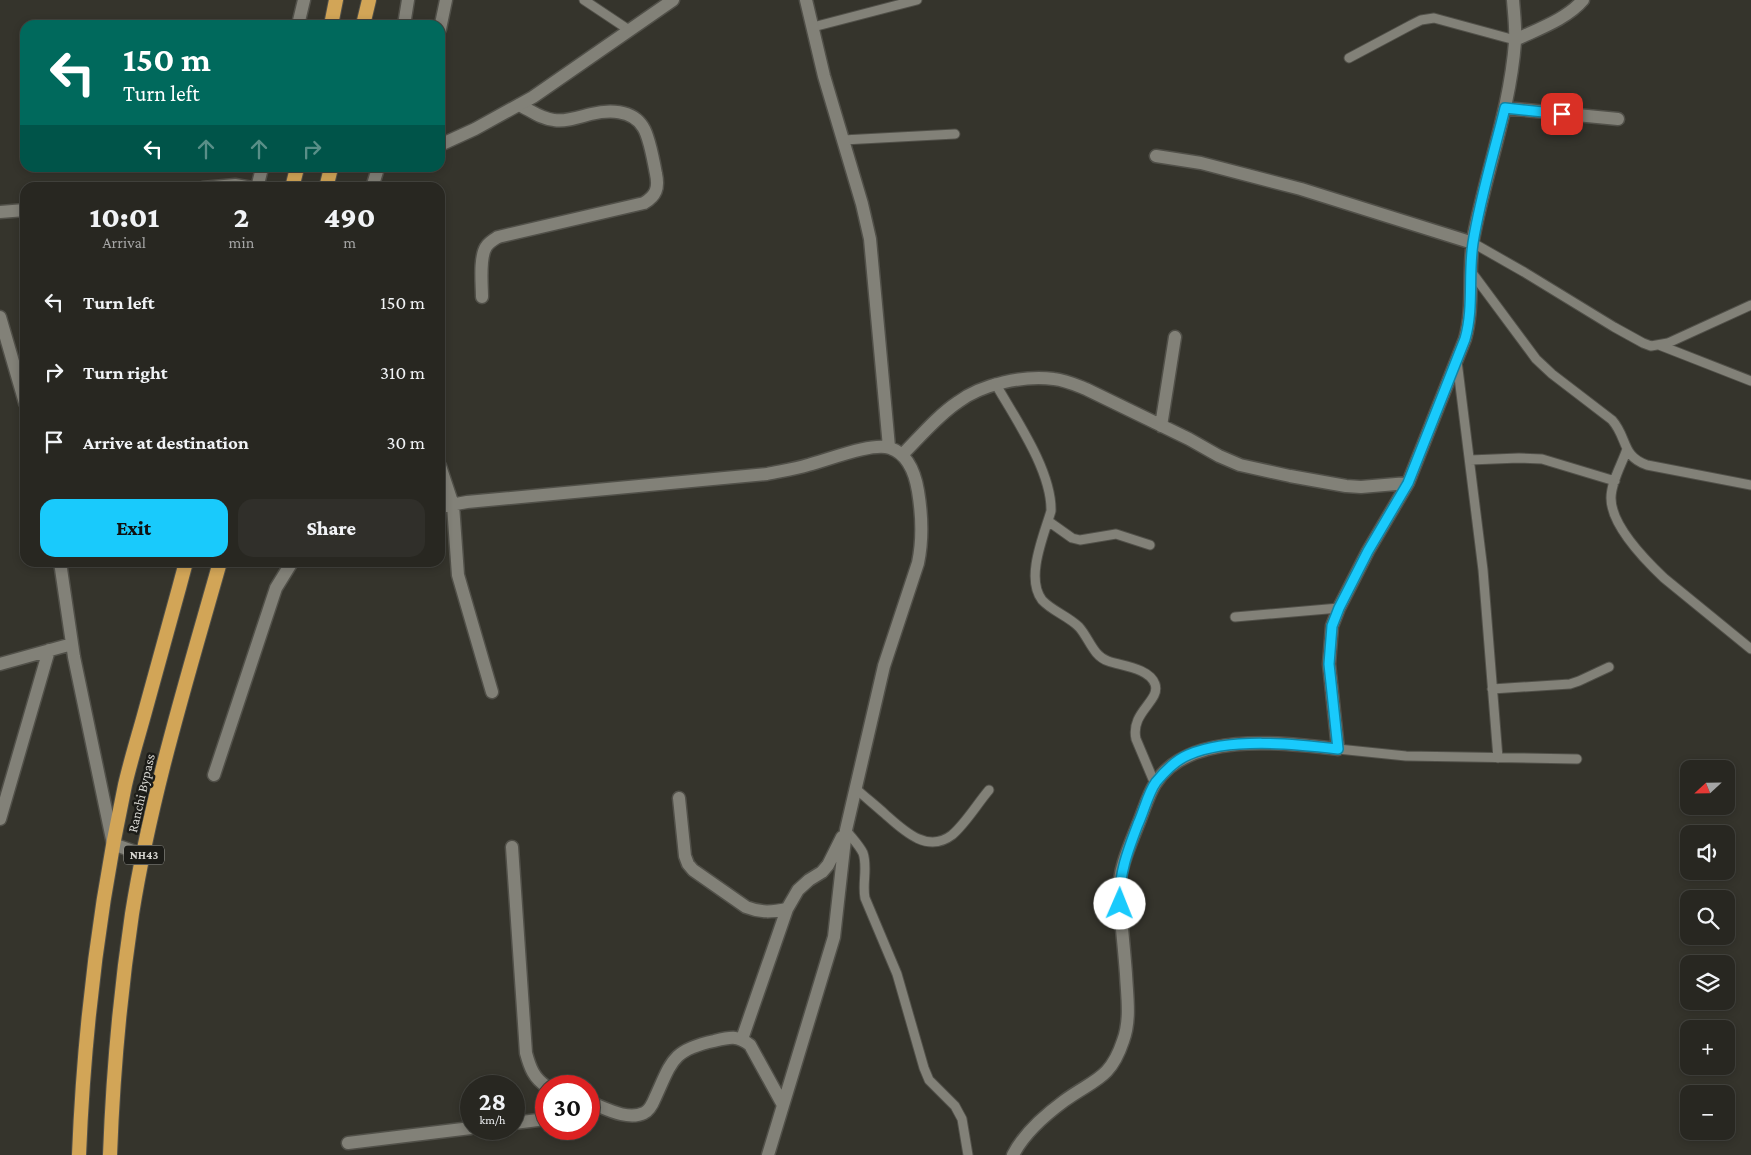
<!DOCTYPE html>
<meta charset="utf-8">
<style>
body{margin:0;font-family:"Crimson Pro",serif;background:#302f2a;color:#f1f3f6;height:100vh;display:flex;flex-direction:column;font-size:19px;white-space:nowrap}
*{box-sizing:border-box;margin:0}
p{font-size:16px;color:#a5a5a5}
.icon{flex:none;width:28px;height:28px;fill:none;stroke:currentColor;stroke-width:2;stroke-linecap:round;stroke-linejoin:round}
.map{position:relative;flex:1;overflow:hidden}
.sheet{position:absolute;left:20px;top:182px;width:425px;height:385px;display:flex;flex-direction:column;background:#282721;border-radius:15px;box-shadow:0 2px 8px #0003,0 0 0 1px #44443f}
.sheet>*{flex:none}
.hud{position:absolute;left:20px;top:20px;width:425px;height:152px;border-radius:15px;box-shadow:0 2px 8px #0003,0 0 0 1px #44443f;background:#00695c;color:#fff;overflow:hidden}
.needle{width:32px;rotate:248deg}
.tools{position:absolute;left:1680px;top:760px;display:grid;gap:10px}
.tools a{display:grid;place-items:center;width:55px;height:55px;border-radius:10px;background:#282721;box-shadow:0 2px 8px #0003,0 0 0 1px #44443f;font-size:25px}
.speed{position:absolute;left:460px;top:1075px;display:flex;gap:10px;font-size:25px;font-weight:700;text-align:center}
.speed>*{display:grid;place-content:center;width:65px;height:65px;border-radius:50%;background:#282721;box-shadow:0 2px 8px #0003,0 0 0 1px #44443f;line-height:1}
.speed small{font-size:12px;font-weight:400}
.speed .limit{border:8px solid #d22;background:#fff;color:#111}
.pin{position:absolute;display:grid;place-items:center;width:42px;height:42px;color:#fff;margin:-21px;border-radius:10px;box-shadow:0 2px 8px #0006}
.me{position:absolute;width:55px;margin:-28px;rotate:1deg;stroke-linejoin:round;filter:drop-shadow(0 0 4px #0008)}
.turn{display:flex;align-items:center;gap:18px;height:105px;padding:0 20px;font-size:22px}
.turn .icon{width:65px;height:65px;stroke-width:2.5}
.turn b{display:block;font-size:35px;line-height:42px}
.lanes{display:flex;align-items:center;height:48px;padding:0 20px;background:#0003;justify-content:center;gap:25px;direction:ltr}
.lanes .off{opacity:.35}
.eta{display:flex;justify-content:space-evenly;align-items:center;height:85px;text-align:center}
.eta b{font-size:30px;font-weight:800;line-height:35px}
.button{display:flex;gap:10px;margin-top:auto;padding:10px 20px}
.button a{flex:1;height:58px;border-radius:15px;background:#19cafc;color:#111;font-size:20px;font-weight:800;line-height:58px;text-align:center}
.button a+a{background:#302f2a;color:#f1f3f6}
ul{padding:0;list-style:none}
li{display:flex;align-items:center;gap:15px;height:70px;padding:0 20px}
li div{flex:1}
li b{display:block;font-size:19px}
li em{font-style:normal}
.map>svg:first-child{display:block}
.lines{fill:none;stroke-linecap:round;stroke-linejoin:round}
.service-casing{stroke:#515049;stroke-width:11}
.minor-casing{stroke:#515049;stroke-width:15}
.tertiary-casing{stroke:#515049;stroke-width:15}
.trunk-casing{stroke:#515049;stroke-width:16}
.service{stroke:#828178;stroke-width:9}
.minor{stroke:#828178;stroke-width:12}
.tertiary{stroke:#828178;stroke-width:12}
.trunk{stroke:#d2a557;stroke-width:14}
.route-casing{stroke:#1083a4;stroke-width:12}
.route{stroke:#19cafc;stroke-width:9}
.labels{text-anchor:middle;dominant-baseline:central;stroke-width:5;stroke-linejoin:round;paint-order:stroke}
.shield{fill:#1c1c18;stroke:#9e9e99;stroke-width:1}
.shield-label{font-size:12px;font-weight:bold;fill:#d6d5d0}
.street-label{font-size:14px;fill:#d6d5d0;stroke:#1c1c18}
</style>
<div class="map">
<svg width="1751" height="1155" viewBox="0 0 1751 1155">
<rect width="100%" height="100%" fill="#35342c"/>
<g class="lines">
<defs>
<path id="service" d="M584,0l45,30
M813,27l104,-27
M1349,58l62,-33 10,-5 13,-2 81,22
M843,140l112,-6
M1473,243l51,29 90,55 29,16 8,3 17,-3 83,-38
M1470,270l66,89 16,15 60,46c16,18 9,36 35,45l104,20
M1659,345l92,36
M1457,361l26,209 15,188
M995,383c20,35 57,88 56,128 -7,24 -26,67 -9,89 10,11 26,16 37,27 10,11 14,29 29,34 14,5 41,7 47,23 6,17 -25,28 -19,55l19,45
M1627,449c-5,15 -16,33 -16,49 0,27 34,62 53,80l87,71
M1470,460l49,-2 23,1 73,22
M1048,521l24,17 8,2 36,-6 34,11
M1235,617l104,-9
M1492,689l78,-5 9,-3 30,-14
M1338,749l68,7 171,3
M855,788c10,9 20,17 30,26 18,16 42,40 67,21 14,-12 25,-31 37,-45
M846,830c5,7 13,15 17,23 5,14 -1,31 2,45l32,76 27,94 5,12 26,26 7,13 6,36"/>
<path id="minor" d="M806,0l18,76 38,128 8,35 19,208
M440,29l6,-29
M1515,40c23,-11 52,-21 68,-40
M1505,108l113,11
M1156,156l45,7 100,26 172,54
M203,188l32,-3 17,3
M0,212l25,-2
M482,297c0,-12 -3,-39 4,-50 3,-5 7,-7 12,-10l146,-34c12,-7 15,-15 12,-29 -2,-11 -7,-38 -13,-47 -11,-18 -35,-17 -52,-13 -12,3 -25,8 -37,6 -13,-1 -24,-10 -35,-15
M0,317l25,86
M1161,426l14,-89
M902,455c18,-18 35,-39 56,-53 24,-18 66,-27 96,-23 11,1 22,6 32,10l103,50 30,17 21,9 50,11 56,10 15,1 47,-4
M440,466l13,39 5,70 34,117
M440,507l27,-5 300,-28c14,-3 28,-5 41,-9 20,-5 64,-23 82,-17 18,6 25,25 28,43 4,24 5,48 0,72l-34,103 -38,164 -12,107 -66,218
M60,562l14,95 39,187 31,11
M0,664l72,-20
M214,775l62,-187 16,-26
M679,798l6,58 3,8 5,6 53,37c15,6 26,5 41,2
M0,819l49,-169
M512,847l14,206c4,15 8,25 20,33
M742,1039l45,-130 11,-19 11,-10 13,-8 6,-7 14,-28
M589,1102c16,6 38,19 55,11 6,-3 9,-10 11,-15 17,-37 17,-48 59,-57 16,-4 23,-6 36,4l33,60
M514,1123l32,-4
M348,1143l123,-15
M1013,1155c11,-22 32,-40 51,-54 30,-22 46,-21 59,-60 8,-21 4,-45 3,-67 -2,-27 -5,-53 -7,-79 -1,-25 11,-50 20,-73 5,-12 9,-27 16,-38 33,-54 130,-41 183,-35l-9,-85 3,-38 7,-18 29,-57 40,-68 57,-144c9,-32 3,-65 8,-99 12,-66 37,-130 42,-198 1,-14 -1,-28 -2,-42"/>
<path id="tertiary" d="M298,25l6,-25
M404,25l4,-25
M440,145l35,-16 58,-32 140,-97
M257,188l5,-20
M372,188l6,-20"/>
<path id="trunk" d="M331,25l5,-25
M363,25l6,-25
M292,188l5,-20
M326,188l5,-20
M79,1155c5,-124 20,-249 46,-370 6,-26 14,-51 21,-77 13,-48 27,-97 40,-146
M110,1155c3,-81 10,-161 22,-241 19,-119 55,-235 88,-352"/>
</defs>
<use href="#service" class="service-casing"/>
<use href="#minor" class="minor-casing"/>
<use href="#tertiary" class="tertiary-casing"/>
<use href="#trunk" class="trunk-casing"/>
<use href="#service" class="service"/>
<use href="#minor" class="minor"/>
<use href="#tertiary" class="tertiary"/>
<use href="#trunk" class="trunk"/>
</g>
<g class="lines">
<defs>
<path id="route" d="M1120,904c-2,-28 8,-54 18,-80 6,-13 10,-31 18,-42 9,-11 20,-22 32,-27 42,-18 106,-11 150,-6l-9,-85 3,-38 7,-18 29,-57 40,-68 57,-144c9,-31 3,-63 8,-96 7,-45 21,-90 32,-135l57,6"/>
</defs>
<use href="#route" class="route-casing"/>
<use href="#route" class="route"/>
</g>
<g class="labels">
<rect class="shield" x="124" y="845.5" width="40" height="19" rx="4"/>
<g class="shield-label">
<text x="144" y="855">NH43</text>
</g>
<g class="street-label">
<text transform="translate(141 793) rotate(-77)">Ranchi Bypass</text>
</g>
</g>
</svg>
<div class="tools">
<a><svg class="needle" viewBox="-14 -14 28 28"><path d="M0-13l5 13h-10z" fill="#e53935"/><path d="M0 13l5-13h-10z" fill="#a5a5a5"/></svg></a>
<a><svg class="icon" aria-label="sound" viewBox="0 0 24 24"><path d="M4 9h4l5-4v14l-5-4H4zM17 9q2 3 0 6"/></svg></a>
<a><svg class="icon" aria-label="search" viewBox="0 0 24 24"><circle cx="10" cy="10" r="6"/><path d="M15 15l6 6"/></svg></a>
<a><svg class="icon" aria-label="layers" viewBox="0 0 24 24"><path d="M12 4l9 5-9 5-9-5zM3 14l9 5 9-5"/></svg></a>
<a>+</a>
<a>−</a>
</div>
<div class="speed"><div>28<small>km/h</small></div><div class="limit">30</div></div>
<div class="pin" style="left:1562px;top:114px;background:#d93025"><svg class="icon" aria-label="arrive" viewBox="0 0 24 24"><path d="M6 21V4h12l-3 4 3 4H6"/></svg></div>
<svg class="me" style="left:1120px;top:904px" viewBox="-20 -20 40 40"><circle r="19" fill="#fff"/><path d="M0-13L10 11 0 6-10 11z" fill="#19cafc"/></svg>
<div class="hud">
<div class="turn"><svg class="icon" aria-label="left" viewBox="0 0 24 24"><path d="M17 20v-9H6M10 6l-5 5 5 5"/></svg><div><b>150 m</b>Turn left</div></div>
<div class="lanes"><svg class="icon" aria-label="left" viewBox="0 0 24 24"><path d="M17 20v-9H6M10 6l-5 5 5 5"/></svg><svg class="icon off" aria-label="ahead" viewBox="0 0 24 24"><path d="M12 20V5M6 11l6-6 6 6"/></svg><svg class="icon off" aria-label="ahead" viewBox="0 0 24 24"><path d="M12 20V5M6 11l6-6 6 6"/></svg><svg class="icon off" aria-label="right" viewBox="0 0 24 24"><path d="M7 20v-9h11M14 6l5 5-5 5"/></svg></div>
</div>
<section class="sheet">
<div class="eta">
<div><b>10:01</b><p>Arrival</p></div>
<div><b>2</b><p>min</p></div>
<div><b>490</b><p>m</p></div>
</div>
<ul>
<li><svg class="icon" aria-label="left" viewBox="0 0 24 24"><path d="M17 20v-9H6M10 6l-5 5 5 5"/></svg><div><b>Turn left</b></div><em>150 m</em></li>
<li><svg class="icon" aria-label="right" viewBox="0 0 24 24"><path d="M7 20v-9h11M14 6l5 5-5 5"/></svg><div><b>Turn right</b></div><em>310 m</em></li>
<li><svg class="icon" aria-label="arrive" viewBox="0 0 24 24"><path d="M6 21V4h12l-3 4 3 4H6"/></svg><div><b>Arrive at destination</b></div><em>30 m</em></li>
</ul>
<div class="button"><a>Exit</a><a>Share</a></div>
</section>
</div>
